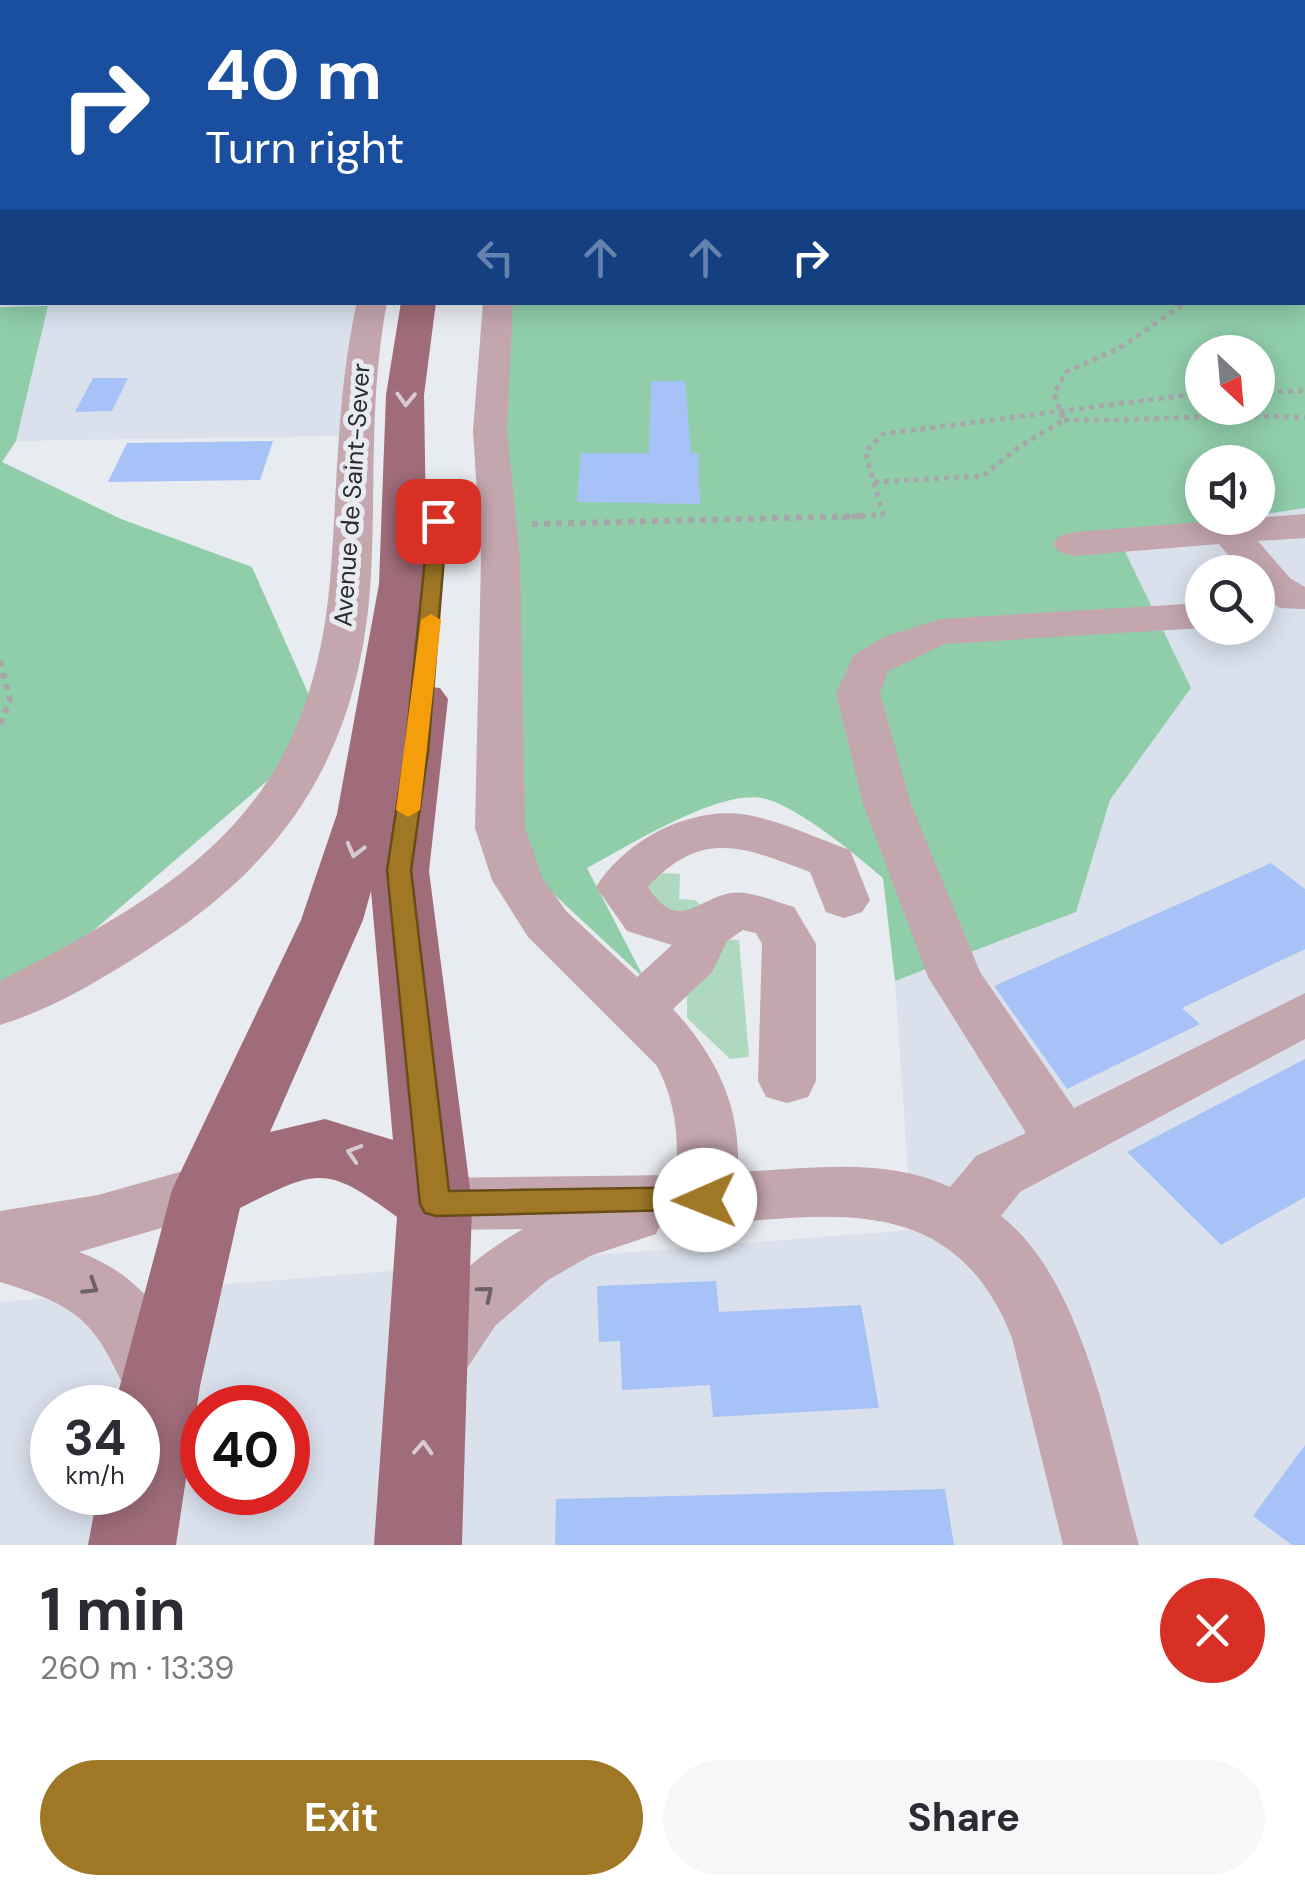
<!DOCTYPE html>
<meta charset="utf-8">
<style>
body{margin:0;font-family:"DM Sans",sans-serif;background:#f7f7f7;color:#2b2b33;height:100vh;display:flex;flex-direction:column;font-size:38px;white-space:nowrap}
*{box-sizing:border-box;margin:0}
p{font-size:32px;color:#7c7c81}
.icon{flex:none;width:55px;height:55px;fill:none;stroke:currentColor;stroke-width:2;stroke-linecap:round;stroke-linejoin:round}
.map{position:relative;height:1545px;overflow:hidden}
.details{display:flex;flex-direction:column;background:#fff;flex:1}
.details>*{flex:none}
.top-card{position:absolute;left:0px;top:0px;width:1305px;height:305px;box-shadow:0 5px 25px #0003;background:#1a4fa0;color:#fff;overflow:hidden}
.needle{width:65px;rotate:154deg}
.controls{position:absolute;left:1185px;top:335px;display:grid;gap:20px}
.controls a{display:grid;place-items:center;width:90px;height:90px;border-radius:50%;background:#fff;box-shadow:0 5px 25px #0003;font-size:50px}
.speed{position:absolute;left:30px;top:1385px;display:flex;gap:20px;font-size:50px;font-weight:700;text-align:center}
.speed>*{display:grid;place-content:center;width:130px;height:130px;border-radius:50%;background:#fff;box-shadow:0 5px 25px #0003;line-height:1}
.speed small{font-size:25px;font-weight:400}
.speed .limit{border:15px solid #d22;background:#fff;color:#111}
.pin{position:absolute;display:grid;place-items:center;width:85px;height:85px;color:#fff;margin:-42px;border-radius:20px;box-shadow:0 5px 15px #0006}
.me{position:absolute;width:110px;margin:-55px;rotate:269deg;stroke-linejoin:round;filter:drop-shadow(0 0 8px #0008)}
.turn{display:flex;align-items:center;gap:35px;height:210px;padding:0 40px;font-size:45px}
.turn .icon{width:130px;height:130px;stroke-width:2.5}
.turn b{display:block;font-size:70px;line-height:85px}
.lanes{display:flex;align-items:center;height:95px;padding:0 40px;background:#0003;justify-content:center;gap:50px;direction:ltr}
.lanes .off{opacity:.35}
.round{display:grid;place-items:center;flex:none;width:105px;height:105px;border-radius:52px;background:#f7f7f7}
.head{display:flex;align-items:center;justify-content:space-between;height:170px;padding:0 40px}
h1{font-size:60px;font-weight:700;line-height:75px}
.action{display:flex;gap:20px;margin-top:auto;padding:20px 40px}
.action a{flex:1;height:115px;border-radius:60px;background:#9f7725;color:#fff;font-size:40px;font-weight:700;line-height:115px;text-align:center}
.action a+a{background:#f7f7f7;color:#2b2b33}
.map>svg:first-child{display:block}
.built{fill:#dae1ed;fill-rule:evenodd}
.green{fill:#afd9bf}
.forest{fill:#90ceaa;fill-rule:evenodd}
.building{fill:#a6c2f7}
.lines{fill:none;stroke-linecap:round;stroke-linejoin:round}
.path-far3{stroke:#a5a7ab;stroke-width:2.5;stroke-dasharray:4 4;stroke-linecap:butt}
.path-far2{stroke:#a5a7ab;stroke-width:4;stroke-dasharray:4 4;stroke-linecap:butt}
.path-far1{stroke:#a5a7ab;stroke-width:5;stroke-dasharray:5 5;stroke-linecap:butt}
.path{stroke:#a5a7ab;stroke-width:6;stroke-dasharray:6 6;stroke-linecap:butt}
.minor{fill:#c4a6ae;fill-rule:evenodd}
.major{fill:#a06c7a;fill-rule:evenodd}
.oneway{stroke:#d6cbd2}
.oneway2{stroke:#6f6267}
.route{fill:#9f7725;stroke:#674d18;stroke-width:2.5}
.slow{fill:#f59e0b}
.labels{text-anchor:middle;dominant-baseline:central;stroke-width:10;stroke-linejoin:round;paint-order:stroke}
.street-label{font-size:25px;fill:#2a2b2d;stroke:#e8ebf0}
</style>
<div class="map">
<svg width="1305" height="1545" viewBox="0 0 1305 1545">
<rect width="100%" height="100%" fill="#e8ebf0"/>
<path class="built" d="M2,180v122l366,1 -27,133 -325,5 32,-134h-48z
M1305,508v1037h-1305v-243l912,-72 -17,-249 181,-69 34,-112 81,-112 -75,-153zM1202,572h56v56h-56zM52,1408h86v84h-86zM202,1408h86v84h-86z"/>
<path class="green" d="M658,873l22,1 -1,25 16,1 8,7 -9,11 -42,-9 -6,-29z
M722,939l17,1 10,117 -19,2 -43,-41v-24z"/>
<path class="forest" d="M0,0h185l1,2h-184l-2,180z
M682,0h623v508l-47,7v-53h-56v56h37l-122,17 74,153 -81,112 -34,112 -181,69 -12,-103c-27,-23 -83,-70 -117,-79 -44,-13 -139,48 -179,69l57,110 -142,-132 5,-543 795,-1v-300zM1202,352h56v56h-56z
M48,306l-32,135 -14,21 119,57 131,48 73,164 -325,280v-704z"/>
<path class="building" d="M93,378h35l-16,33 -37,1z
M651,381h34l6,72h7l2,51 -123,-2 4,-49h68z
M273,441l-13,39 -152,2 19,-39z
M1271,863l34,26v60l-123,59 18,16 -133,65 -73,-103z
M1305,1059v138l-84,48 -94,-93z
M716,1281l3,31 142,-7 18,103 -166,9 -3,-32 -88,5 -2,-49 -21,1 -2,-56z
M1305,1445v100h-13l-39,-29z
M945,1489l9,56h-399l1,-46z"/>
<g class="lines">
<path class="path-far3" d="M1208,0l11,2"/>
<path class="path-far2" d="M1181,305l5,-3"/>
<path class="path-far1" d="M1258,392l47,-1
M1064,420c81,2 160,-8 241,-2
M874,482l109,-6 37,-30 44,-26 -10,-26 12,-22 52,-23 67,-46
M841,518l42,-4 -18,-62 18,-18 319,-41"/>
<path class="path" d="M532,524l333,-8
M0,661l10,39 -10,25"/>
<path class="minor" d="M403,0h20l1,2h-19z
M491,0h20l1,2h-19z
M357,302h30c-18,98 -11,177 -16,273 -9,156 -68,268 -197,357 -52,35 -114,75 -174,93v-44c196,-100 314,-176 331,-413 7,-91 6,-177 26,-266z
M483,302h30l-6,129 13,126 5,271 17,49 24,34 71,66 35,-32 -45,-14 -31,-44c29,-47 95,-82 152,-72 36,7 68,23 102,35l20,50 -8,12 -18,6 -18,-6 -16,-40c-64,-24 -108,-45 -162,15 30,47 51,11 83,6 19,-3 45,9 63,14l22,37v137l-8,16 -21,6 -21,-6 -8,-16 4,-137 -6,-11 -13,-3 -16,11 -15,31 -39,37c44,48 68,98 65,163 71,-3 145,-16 212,15l26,-31 50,-23 -98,-156 -65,-173 -27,-111 18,-38 30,-18 56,-18 262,-16v25l-257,16 -57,27 -8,22 31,111 69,168 94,136 231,-115v46l-285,153 -19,24c84,65 110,229 138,329h-76l-51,-207c-65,-167 -212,-114 -353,-111l-3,7 -66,22 -42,24 -53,46 -39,59 -24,9 -24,-9 -11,-22c28,-60 69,-102 126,-134l-88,1 -22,-8 -10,-18 10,-18 22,-8 241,-3c3,-40 -1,-74 -19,-109l-129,-129 -36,-57 -17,-52 6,-271 -8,-126z
M1305,514v24l-47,3 32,37 15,9v22l-25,-1 -18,-12 -4,-24h-16l-23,-28 -146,12 -14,-4 -6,-8 6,-8 14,-4z
M208,1164l22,8 9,18 -9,18 -151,44c70,27 88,68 115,134l-10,22 -25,10 -25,-10c-38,-82 -45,-99 -134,-126v-71l98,-16z"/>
<path class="major" d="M460,0h22l1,2h-22z
M401,302h35l-12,93 3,189 -13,101 26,3 8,11 -19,172 43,333 -10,341h-88l23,-328c-72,-53 -79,-48 -157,-9l-40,178 -24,159h-88l10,-53h40v-84h-24l58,-218 129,-270 36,-106 42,-230 7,-189zM371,891l22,249 -68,-21 -55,13 93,-212z"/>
</g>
<defs><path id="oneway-chevron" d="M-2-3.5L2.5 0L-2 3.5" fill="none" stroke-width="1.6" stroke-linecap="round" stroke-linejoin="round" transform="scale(2.5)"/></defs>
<g class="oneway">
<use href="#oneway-chevron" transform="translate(406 399) rotate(92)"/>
<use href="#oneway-chevron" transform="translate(355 850) rotate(105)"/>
<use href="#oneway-chevron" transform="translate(354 1153) rotate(-163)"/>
<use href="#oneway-chevron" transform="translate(423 1448) rotate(-87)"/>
</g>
<g class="oneway2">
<use href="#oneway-chevron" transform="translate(91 1287) rotate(32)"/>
<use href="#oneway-chevron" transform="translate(486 1293) rotate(-39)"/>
</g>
<path class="route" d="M438,515l9,6 -19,231 -17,118 38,321 256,-4 10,4 5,9 -5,9 -279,7 -11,-3 -5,-9 -33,-334 18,-118 24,-231z"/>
<path class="slow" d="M431,614l10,6 -21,190 -12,7 -12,-7 25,-190z"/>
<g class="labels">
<g class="street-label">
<text transform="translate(352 495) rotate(-86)">Avenue de Saint-Sever</text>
</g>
</g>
</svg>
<div class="controls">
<a><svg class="needle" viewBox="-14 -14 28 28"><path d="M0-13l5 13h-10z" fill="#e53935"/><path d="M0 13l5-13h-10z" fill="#7c7c81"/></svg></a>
<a><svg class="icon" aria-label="sound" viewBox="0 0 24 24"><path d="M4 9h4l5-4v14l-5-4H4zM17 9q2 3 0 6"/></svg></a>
<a><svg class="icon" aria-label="search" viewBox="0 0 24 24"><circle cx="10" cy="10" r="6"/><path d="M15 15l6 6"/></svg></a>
</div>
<div class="speed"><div>34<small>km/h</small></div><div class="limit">40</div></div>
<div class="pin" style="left:438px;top:521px;background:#d93025"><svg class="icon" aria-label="arrive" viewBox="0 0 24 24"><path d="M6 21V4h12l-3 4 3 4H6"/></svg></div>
<svg class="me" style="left:705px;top:1200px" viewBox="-20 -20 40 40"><circle r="19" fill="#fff"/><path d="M0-13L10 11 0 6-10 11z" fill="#9f7725"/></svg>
<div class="top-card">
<div class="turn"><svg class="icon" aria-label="right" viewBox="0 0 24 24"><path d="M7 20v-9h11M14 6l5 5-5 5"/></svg><div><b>40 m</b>Turn right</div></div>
<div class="lanes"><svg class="icon off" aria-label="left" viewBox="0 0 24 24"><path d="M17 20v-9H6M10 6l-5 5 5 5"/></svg><svg class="icon off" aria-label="ahead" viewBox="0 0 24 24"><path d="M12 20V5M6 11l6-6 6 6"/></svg><svg class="icon off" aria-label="ahead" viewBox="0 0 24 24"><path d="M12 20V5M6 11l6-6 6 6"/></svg><svg class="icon" aria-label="right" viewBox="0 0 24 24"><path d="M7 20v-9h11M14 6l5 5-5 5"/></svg></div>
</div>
</div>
<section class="details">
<div class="head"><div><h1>1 min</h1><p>260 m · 13:39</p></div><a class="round" style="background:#d93025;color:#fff"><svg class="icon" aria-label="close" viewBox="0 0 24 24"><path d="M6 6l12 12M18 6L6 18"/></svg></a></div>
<div class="action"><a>Exit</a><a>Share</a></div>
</section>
